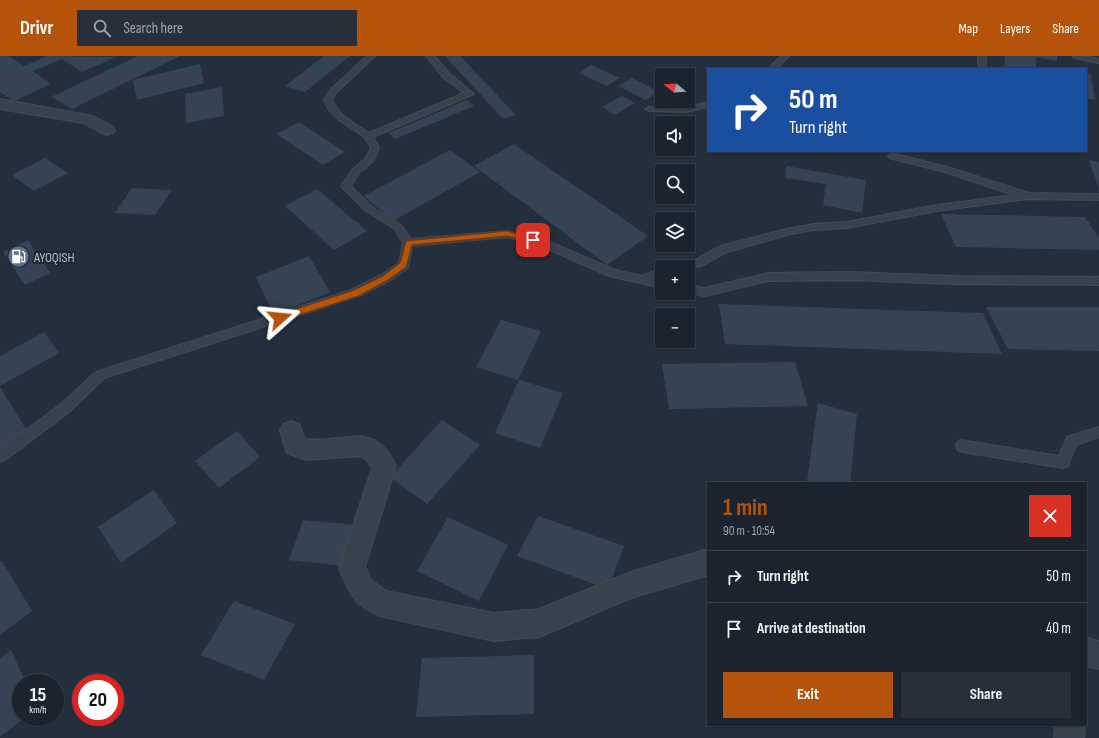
<!DOCTYPE html>
<meta charset="utf-8">
<style>
body{margin:0;font-family:"Sofia Sans Condensed",sans-serif;background:#282f3a;color:#f1f3f6;height:100vh;display:flex;flex-direction:column;font-size:15px;white-space:nowrap}
*{box-sizing:border-box;margin:0}
p{font-size:13px;color:#a0a4aa}
.icon{flex:none;width:22px;height:22px;fill:none;stroke:currentColor;stroke-width:2;stroke-linecap:round;stroke-linejoin:round}
.map{position:relative;flex:1;overflow:hidden}
.panel{position:absolute;left:707px;top:426px;width:380px;height:244px;display:flex;flex-direction:column;background:#1b232e;border-radius:0px;box-shadow:0 1px 3px #0004,0 0 0 1px #39404a}
.panel>*{flex:none}
.hud{position:absolute;left:707px;top:12px;width:380px;height:84px;border-radius:0px;box-shadow:0 1px 3px #0004,0 0 0 1px #39404a;background:#1a4fa0;color:#fff;overflow:hidden}
.needle{width:26px;rotate:288deg}
.buttons{position:absolute;left:655px;top:12px;display:grid;gap:8px}
.buttons a{display:grid;place-items:center;width:40px;height:40px;border-radius:0px;background:#1b232e;box-shadow:0 1px 3px #0004,0 0 0 1px #39404a;font-size:20px}
.speed{position:absolute;left:12px;top:618px;display:flex;gap:8px;font-size:20px;font-weight:700;text-align:center}
.speed>*{display:grid;place-content:center;width:52px;height:52px;border-radius:50%;background:#1b232e;box-shadow:0 1px 3px #0004,0 0 0 1px #39404a;line-height:1}
.speed small{font-size:10px;font-weight:400}
.speed .limit{border:6px solid #d22;background:#fff;color:#111}
.pin{position:absolute;display:grid;place-items:center;width:34px;height:34px;color:#fff;margin:-17px;border-radius:8px;box-shadow:0 2px 6px #0006}
.me{position:absolute;width:44px;margin:-22px;rotate:72deg;stroke-linejoin:round;filter:drop-shadow(0 0 3px #0008)}
.turn{display:flex;align-items:center;gap:14px;height:84px;padding:0 16px;font-size:18px}
.turn .icon{width:52px;height:52px;stroke-width:2.5}
.turn b{display:block;font-size:28px;line-height:34px}
.round{display:grid;place-items:center;flex:none;width:42px;height:42px;border-radius:0px;background:#282f3a}
.head{display:flex;align-items:center;justify-content:space-between;height:68px;padding:0 16px}
h1{font-size:24px;font-weight:700;line-height:30px;color:#b45309}
.action{display:flex;gap:8px;margin-top:auto;padding:8px 16px}
.action a{flex:1;height:46px;border-radius:0px;background:#b45309;color:#fff;font-size:16px;font-weight:700;line-height:46px;text-align:center}
.action a+a{background:#282f3a;color:#f1f3f6}
ul{padding:0;list-style:none}
li{display:flex;align-items:center;gap:12px;height:52px;padding:0 16px;border-top:1px solid #39404a}
li div{flex:1}
li b{display:block;font-size:15px}
li em{font-style:normal}
header{display:flex;align-items:center;gap:24px;box-sizing:border-box;height:56px;padding:0 20px;background:#b45309;color:#fff}
header strong{font-size:19px}
nav{display:flex;gap:22px;margin-inline-start:auto;font-size:14px}
.search{width:280px;height:36px;background:#282f3a;display:flex;align-items:center;gap:10px;box-sizing:border-box;padding:0 14px;border-radius:0px;color:#a0a4aa;font-size:15px}
.map>svg:first-child{display:block}
.building{fill:#364354}
.lines{fill:none;stroke-linecap:round;stroke-linejoin:round}
.lane-casing{stroke:#414a57;stroke-width:2}
.street-casing{stroke:#414a57;stroke-width:2}
.lane{fill:#38414e;fill-rule:evenodd}
.street{fill:#38414e;fill-rule:evenodd}
.route{fill:#b45309;stroke:#753606}
.labels{text-anchor:middle;dominant-baseline:central;stroke-width:4;stroke-linejoin:round;paint-order:stroke}
.poi-label{font-size:14px;fill:#b4bcc9;stroke:#1d2633;text-anchor:start}
</style>
<header>
<strong>Drivr</strong>
<div class="search"><svg class="icon" aria-label="search" viewBox="0 0 24 24"><circle cx="10" cy="10" r="6"/><path d="M15 15l6 6"/></svg>Search here</div>
<nav><a>Map</a><a>Layers</a><a>Share</a></nav>
</header>
<div class="map">
<svg width="1099" height="682" viewBox="0 0 1099 682">
<rect width="100%" height="100%" fill="#242f3e"/>
<path class="building" d="M0,0h9l15,10 23,-10 69,1 -34,15 -20,-13 -29,12 18,13 -37,17 -14,-9z
M138,0h42l-108,53 -21,-12z
M324,0h26l-45,36 -20,-6z
M445,0h15l56,59 -13,4z
M1005,0h52v5l-21,-4v12h-32z
M200,8l4,19 -67,17 -4,-20z
M591,9l29,13 -13,8 -28,-13z
M1086,18l5,1 4,25 -9,-2z
M632,22l27,14 -14,8 -27,-14z
M222,31l2,29 -38,7 -1,-29z
M622,40l13,7 -20,12 -13,-8z
M467,44l7,6 -79,33 -6,-6z
M299,66l46,30 -22,13 -47,-31z
M514,88l134,92 -41,29 -133,-99z
M450,94l30,22 -87,49 -29,-25z
M45,102l23,15 -34,18 -22,-16z
M1089,104l10,2v27z
M786,110l80,14 -4,33 -39,-8 3,-21 -41,-6z
M132,132l40,2 -17,25 -40,-2z
M317,133l50,42 -33,19 -49,-44z
M941,158l144,3 14,21v12l-143,-3z
M28,184l22,33 -25,12 -22,-33z
M309,200l21,36 -56,23 -18,-38z
M719,248l264,9 19,41 -277,-10z
M986,251h113v44l-91,-2z
M501,264l40,11 -23,49 -42,-13z
M44,276l15,21 -59,33v-30z
M795,306l13,44 -139,3 -7,-45z
M519,324l44,13 -23,55 -45,-15z
M0,331l28,45 -28,17z
M818,347l39,11 -7,69h-36l-7,-2z
M442,364l38,25 -53,59 -37,-27z
M237,375l23,26 -41,31 -24,-27z
M154,434l23,33 -56,40 -23,-36z
M538,460l86,30 -16,43 -91,-33z
M448,461l60,28 -29,56 -62,-30z
M303,464l53,5 -11,41 -56,-6z
M2,505l30,50 -32,24v-73z
M234,545l61,23 -31,56 -63,-25z
M11,594l15,33h-5v34h5l-26,20v-79z
M534,599v59l-118,3 6,-59z"/>
<g class="lines">
<defs>
<path id="lane" d="M367,0h8l-39,37 -4,7c6,15 23,24 37,33l95,-40 -19,-14 -19,-23h8l17,19 23,19 -101,43 6,11 -6,13 -14,12 -8,13 21,21 29,18 10,14 96,-8 43,11 65,28 27,6 20,-8v8l-6,3 6,1v8l-53,-12 -66,-29 -36,-10 -95,9 -4,22 -19,13 -30,15 -255,82 -35,34 -64,48 -5,2v-13l61,-45 35,-32 255,-82 30,-15 18,-12 4,-20 -8,-14 -29,-18 -25,-25 12,-17 13,-11 5,-10c-2,-4 -4,-8 -7,-11 -16,-13 -32,-16 -40,-37l6,-10z
M781,0h8l-13,13h-8z
M978,0h8v13h-8z
M1073,0h14l12,3v4l-25,-5z
M708,46v5l-22,5 -37,-1 -4,-2 4,-2 37,1z
M892,97l59,15 78,25 70,1v6l-71,-1 -91,12 -90,17 -33,2 -23,4 -64,18 -26,14 -13,3v-2h-16l1,-3 22,-4 25,-14 71,-18 23,-4 33,-2 90,-17 77,-10 -69,-23 -56,-14 -1,-2z
M849,216l105,4 145,1v8l-145,-1 -105,-4 -81,1 -63,15 -17,-3v-8l17,3 63,-15z
M1099,371v10l-23,8 -8,21 -5,2 -101,-16 -4,-2 -2,-4 2,-4 4,-2 97,16 8,-19z"/>
<path id="street" d="M0,43l93,17 20,11 2,3 -2,3 -6,2 -6,-2 -17,-10 -84,-14z
M291,365l8,3 6,15c38,5 69,-21 91,27l-31,101 6,13 15,11 108,22 45,-4 92,-37 77,-23v26l-77,23 -92,39 -45,4 -114,-25c-26,-10 -31,-24 -41,-48l33,-100 -5,-8 -7,-4 -54,4 -19,-7 -7,-22 3,-7z
M1086,582l13,3v28l-13,-3z
M1055,669h30l-1,13h-30z"/>
</defs>
<use href="#lane" class="lane-casing"/>
<use href="#street" class="street-casing"/>
<use href="#lane" class="lane"/>
<use href="#street" class="street"/>
</g>
<path class="route" d="M507,175l29,8 1,1 -4,3 -26,-7 -95,9 -6,22 -18,13 -30,16 -78,25 -4,-3 1,-3 75,-24 31,-15 17,-13 6,-22z"/>
<defs>
<symbol id="fuel-disc" viewBox="-11 -11 22 22"><circle r="9.5" fill="#5c6f8a" stroke="#1d2633"/><path d="M-5.5-6h7V0h2V4h1.3V-2.5L3-4.5l.8-.8L6-3V5H2.5V1h-1V6h-7ZM-4.2-4.7v3.2H.2V-4.7Z" fill="#fff"/></symbol>
</defs>
<g fill-rule="evenodd">
<use href="#fuel-disc" x="6" y="188" width="25" height="25"/>
</g>
<g class="labels">
<g class="poi-label">
<text x="34" y="201">AYOQISH</text>
</g>
</g>
</svg>
<div class="buttons">
<a><svg class="needle" viewBox="-14 -14 28 28"><path d="M0-13l5 13h-10z" fill="#e53935"/><path d="M0 13l5-13h-10z" fill="#a0a4aa"/></svg></a>
<a><svg class="icon" aria-label="sound" viewBox="0 0 24 24"><path d="M4 9h4l5-4v14l-5-4H4zM17 9q2 3 0 6"/></svg></a>
<a><svg class="icon" aria-label="search" viewBox="0 0 24 24"><circle cx="10" cy="10" r="6"/><path d="M15 15l6 6"/></svg></a>
<a><svg class="icon" aria-label="layers" viewBox="0 0 24 24"><path d="M12 4l9 5-9 5-9-5zM3 14l9 5 9-5"/></svg></a>
<a>+</a>
<a>−</a>
</div>
<div class="speed"><div>15<small>km/h</small></div><div class="limit">20</div></div>
<div class="pin" style="left:533px;top:184px;background:#d93025"><svg class="icon" aria-label="arrive" viewBox="0 0 24 24"><path d="M6 21V4h12l-3 4 3 4H6"/></svg></div>
<svg class="me" style="left:280px;top:262px" viewBox="-20 -20 40 40"><path d="M0-17L14 15 0 8-14 15z" fill="#b45309" stroke="#fff" stroke-width="4"/></svg>
<div class="hud">
<div class="turn"><svg class="icon" aria-label="right" viewBox="0 0 24 24"><path d="M7 20v-9h11M14 6l5 5-5 5"/></svg><div><b>50 m</b>Turn right</div></div>
</div>
<section class="panel">
<div class="head"><div><h1>1 min</h1><p>90 m · 10:54</p></div><a class="round" style="background:#d93025;color:#fff"><svg class="icon" aria-label="close" viewBox="0 0 24 24"><path d="M6 6l12 12M18 6L6 18"/></svg></a></div>
<ul>
<li><svg class="icon" aria-label="right" viewBox="0 0 24 24"><path d="M7 20v-9h11M14 6l5 5-5 5"/></svg><div><b>Turn right</b></div><em>50 m</em></li>
<li><svg class="icon" aria-label="arrive" viewBox="0 0 24 24"><path d="M6 21V4h12l-3 4 3 4H6"/></svg><div><b>Arrive at destination</b></div><em>40 m</em></li>
</ul>
<div class="action"><a>Exit</a><a>Share</a></div>
</section>
</div>
